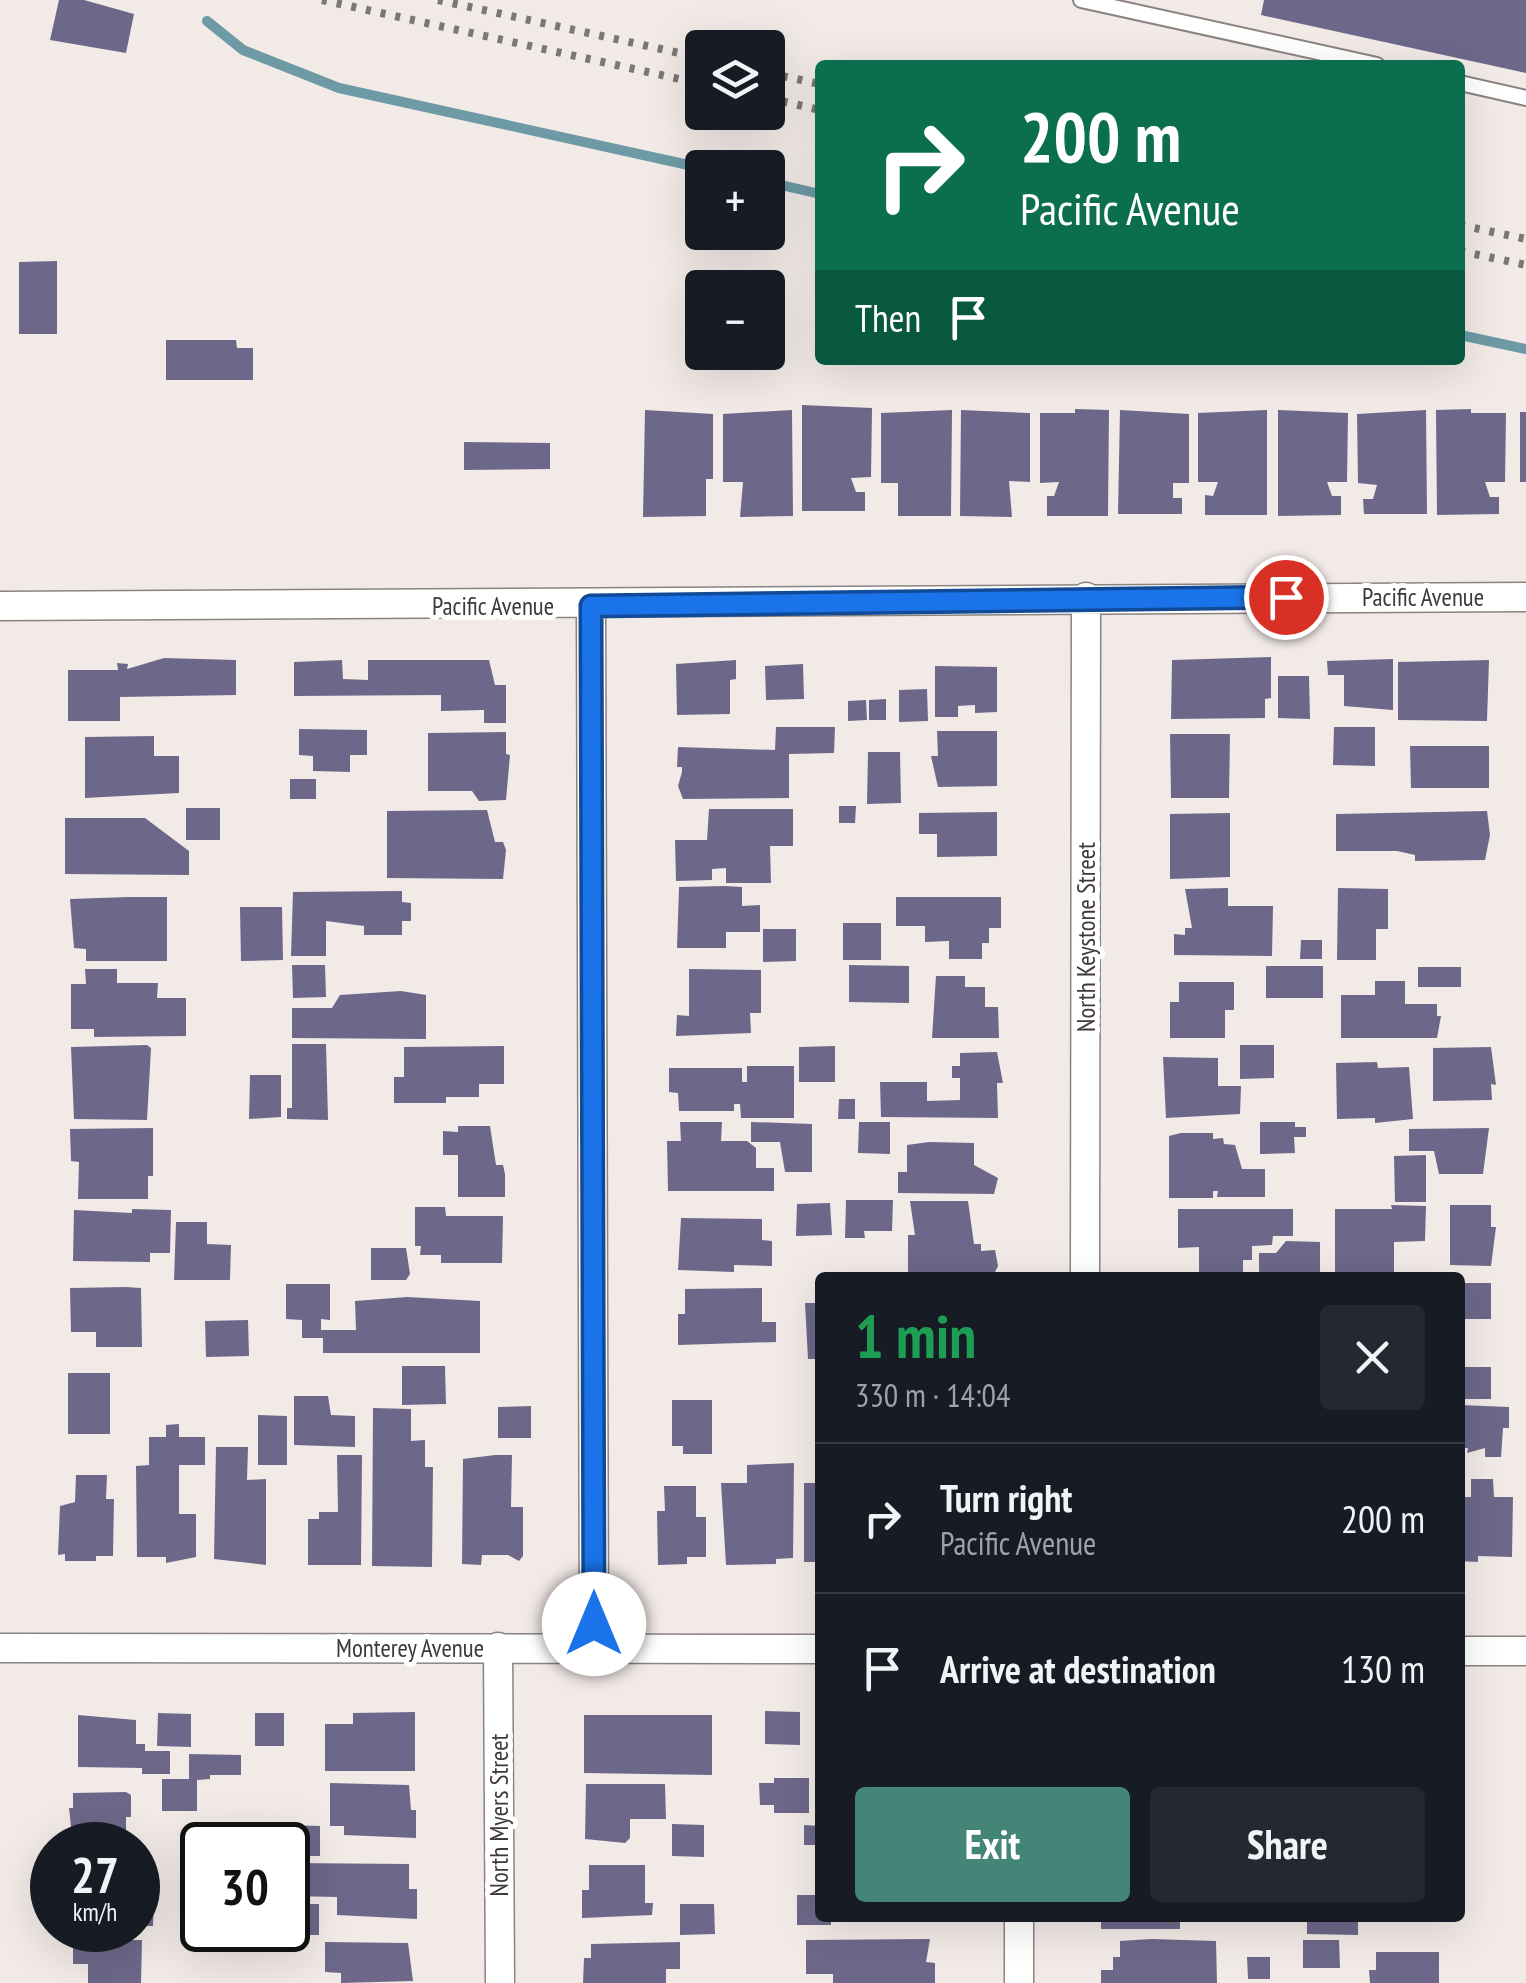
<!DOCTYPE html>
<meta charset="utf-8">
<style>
body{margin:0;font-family:"PT Sans Narrow",sans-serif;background:#242831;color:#f1f3f6;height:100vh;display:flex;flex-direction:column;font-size:38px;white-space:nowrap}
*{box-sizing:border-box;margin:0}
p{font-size:32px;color:#9ea1a6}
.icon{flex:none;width:55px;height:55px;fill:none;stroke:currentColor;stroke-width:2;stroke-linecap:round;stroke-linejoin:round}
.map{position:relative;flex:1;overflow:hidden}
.panel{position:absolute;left:815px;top:1272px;width:650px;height:650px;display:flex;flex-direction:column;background:#171b24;border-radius:10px;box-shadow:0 10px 40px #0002}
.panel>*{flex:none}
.hud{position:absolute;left:815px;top:60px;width:650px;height:305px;border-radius:10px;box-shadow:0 10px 40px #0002;background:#0b6e4f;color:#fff;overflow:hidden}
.controls{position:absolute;left:685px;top:30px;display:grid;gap:20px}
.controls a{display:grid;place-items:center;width:100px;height:100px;border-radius:10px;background:#171b24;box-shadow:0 10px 40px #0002;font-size:50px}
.speed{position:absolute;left:30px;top:1822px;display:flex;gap:20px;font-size:50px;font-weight:700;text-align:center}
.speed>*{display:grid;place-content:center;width:130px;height:130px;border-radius:50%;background:#171b24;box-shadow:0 10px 40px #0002;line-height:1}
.speed small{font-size:25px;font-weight:400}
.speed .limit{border:5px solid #111;border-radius:15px;background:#fff;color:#111}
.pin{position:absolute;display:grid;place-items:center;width:85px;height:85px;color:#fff;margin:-42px;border:5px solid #fff;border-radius:50%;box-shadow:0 2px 10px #0007}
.me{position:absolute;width:110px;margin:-55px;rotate:0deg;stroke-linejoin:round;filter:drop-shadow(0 0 8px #0008)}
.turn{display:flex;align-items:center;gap:35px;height:210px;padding:0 40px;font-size:45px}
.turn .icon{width:130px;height:130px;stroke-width:2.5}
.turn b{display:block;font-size:70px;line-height:85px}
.then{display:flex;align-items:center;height:95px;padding:0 40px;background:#0003;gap:20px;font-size:38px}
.round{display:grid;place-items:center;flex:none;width:105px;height:105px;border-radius:10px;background:#242831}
.summary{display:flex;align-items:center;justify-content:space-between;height:170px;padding:0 40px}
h1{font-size:60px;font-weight:800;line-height:75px;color:#1e9e55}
.primary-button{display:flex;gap:20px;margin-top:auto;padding:20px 40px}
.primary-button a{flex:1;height:115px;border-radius:10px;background:#438577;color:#fff;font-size:40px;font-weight:800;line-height:115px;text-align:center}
.primary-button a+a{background:#242831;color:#f1f3f6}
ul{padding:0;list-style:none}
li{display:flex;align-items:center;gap:30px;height:150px;padding:0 40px;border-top:2px solid #363941}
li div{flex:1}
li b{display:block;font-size:38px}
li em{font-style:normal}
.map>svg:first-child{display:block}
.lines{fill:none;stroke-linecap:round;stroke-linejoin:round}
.stream{stroke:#6d9aa4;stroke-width:10}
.building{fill:#6d6889}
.service-casing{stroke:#8a8380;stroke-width:18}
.minor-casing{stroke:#8a8380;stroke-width:31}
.service{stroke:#fff;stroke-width:14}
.minor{stroke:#fff;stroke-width:28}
.rail{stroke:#7c7775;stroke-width:8;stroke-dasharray:5 10;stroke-linecap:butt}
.route-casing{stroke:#114b97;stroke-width:25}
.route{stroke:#1a73e8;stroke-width:18}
.labels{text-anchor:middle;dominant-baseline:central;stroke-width:10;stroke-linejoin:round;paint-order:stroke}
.street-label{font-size:25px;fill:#3d3a39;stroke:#fff}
</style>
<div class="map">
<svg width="1526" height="1983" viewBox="0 0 1526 1983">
<rect width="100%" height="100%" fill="#f2eae7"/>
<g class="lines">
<path class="stream" d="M207,21l36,29 96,38 363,80
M768,182l52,12
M1460,335l66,14"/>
</g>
<path class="building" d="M59,0h25l50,14 -8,39 -76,-13z
M1264,0h262v73l-265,-58z
M57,261v73h-38v-72z
M166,340h70l1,8h16v32h-87z
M802,405l70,3 -1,69 -20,1 5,14h9v19h-63z
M1075,409l34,1 -1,106h-61v-20h7l5,-14 -19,1v-70h35z
M1471,409v4h35l-1,69h-20l5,15h9v17l-62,1 -1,-105z
M645,410l68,4v65h-7v37l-63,1z
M792,410l1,106 -53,1 3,-35h-20v-68z
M952,410l-1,106h-53v-33h-17v-70z
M961,410l69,3v69l-21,-1 3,36 -52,-1z
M1120,410l69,4v69h-16v15h9v16h-64z
M1267,410v105h-62v-20l8,1 5,-14h-20v-69z
M1278,410l70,3 -1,69h-20l5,14h9v19l-63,1z
M1426,410l1,104h-63l-1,-15h10l4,-14 -19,-2 -1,-69z
M1520,412h6v70h-6z
M464,442l86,1v26l-86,1z
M1271,657v41l-6,1v19l-94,1 1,-59z
M164,658l72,2v35l-116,2v24h-52v-51h50l-1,-7 11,1 -1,5z
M1393,659v51l-49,-4v-31h-16l-1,-14z
M342,660l1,19 25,1v-20h121l6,25h11v38h-22v-13l-43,1v-16l-147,1v-34z
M736,660v19l-6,1v34l-53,1 -1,-51z
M1489,660l-2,61 -89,-1v-58z
M803,664l1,35 -38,1 -1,-34z
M935,666l62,1v45l-22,1v-8l-17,1v11h-23z
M1278,676h31l1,43 -32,-1z
M927,689l1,32 -29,1v-32z
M886,699v21h-17v-20z
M866,700l1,20 -19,1v-20z
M776,727h59l-1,26 -45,1v44l-106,1 -5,-13 4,-14v-5h-5l1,-20 97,3z
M1334,727h41v39l-42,-1z
M299,729l68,1v25h-17v17l-37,-1v-15l-14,-1z
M937,731h60v55l-59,1 -7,-31h7z
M506,732v22l4,1 -4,45 -27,1 -7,-10h-44v-58z
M1170,734h60l-1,64h-58z
M154,736v20h25v37l-94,5v-61z
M1410,746h79v42h-78z
M868,752h32l1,51 -34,1z
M290,779h26v20h-26z
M839,806h17l-1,17h-16z
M186,808h34v32h-34z
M709,809h84v37h-23l1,37h-45v-15l-14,1v11l-36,1 -1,-41h32z
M487,810l8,32h8l3,8 -3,29 -116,-1v-67z
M1487,811l3,24 -5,25 -70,1v-6l-18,-4h-61v-37z
M997,812v44l-60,1v-23h-18v-21z
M1230,813v64l-60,2v-65z
M65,818h80l44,33v24l-124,-1z
M725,886l17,1v19l18,-1v27h-34v16h-49l2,-61z
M1228,888v18h45l-1,50 -98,-1v-21l11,1v-7h7l-7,-39z
M1338,888l50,1v40h-12v31h-39z
M402,891v11l9,1v18h-9v14h-38v-9l-38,-5v35h-35l2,-64z
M129,897h38v64h-81v-12l-12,-1 -4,-49z
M896,897h105v31h-12v15h-7v16h-33v-18l-24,1v-16h-29z
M240,907h42l1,53 -42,1z
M843,923h38v37h-38z
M763,929h33v32l-33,1z
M1301,940h21v19h-22z
M292,965h33l1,32 -33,1z
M849,965l60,1v37l-60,-1z
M1266,966h57v32h-57z
M1418,967h43v20h-43z
M85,969h32v14h41l-1,15h29v38l-92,1v-8h-23v-45h15z
M689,969l72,1v43h-11l1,20 -75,3 1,-21 12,1z
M936,976h29v11h20v20h13l1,31h-67z
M1375,981h30v23h32v12h4l-4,22h-96v-43h34z
M1179,982h55v28h-9v28h-55v-36h9z
M401,991l25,4v44l-134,-1v-30h40l8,-13z
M292,1044h34l2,76 -41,-1v-11h5z
M147,1045l4,3 -4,72 -73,-1 -3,-72z
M1240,1045h34v33l-34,1z
M504,1046v38h-25v13h-33v6h-52v-26h10v-30z
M835,1046v36h-36v-35z
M1491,1047l5,38 -5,-1 1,16 -59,1v-53z
M997,1052l6,31h-6l1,35 -117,-1 -1,-35h47v19l33,-1v-22h-8v-12h8v-13z
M1163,1057l55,1v28h23l-1,28 -74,4z
M1377,1062l1,6 31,-1 4,52 -38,4v-5l-38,1 -1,-56z
M747,1066h47v52h-53l-1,-14h-6v7h-55l-1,-18 -9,-1v-24h73v14h5z
M250,1075h31v42l-32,2z
M839,1099h16v20h-17z
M680,1122h42l-1,19h26l9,7v20h18v23h-106l-1,-50h14z
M751,1122l61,2v48h-27l-5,-30h-29z
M859,1122h31v32l-32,-1z
M1260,1122h35v5h11v10h-12l1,16 -35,1z
M458,1126h32l6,39h7l2,9v23h-47v-42h-15v-24l15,1z
M153,1128v48h-5v23h-70l1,-37 -8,-1 -1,-32z
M1489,1128l-6,46h-44l-5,-23h-25v-22z
M1181,1133h32v6l10,-1 1,6 11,1 7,24h23v28h-48l1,-6h-5v7h-44v-62z
M929,1142l45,1v22l24,13 -4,16 -96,-1v-21h9v-27z
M1426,1155v47h-31l-1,-46z
M846,1200h47l-1,31h-28l1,7h-20z
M910,1201h58l6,43h7v7l14,-1 3,16 -3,6h-87v-37h7z
M830,1203l2,32 -36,1 1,-32z
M1391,1205l35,1 -1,35 -31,1v32h-59v-65h57z
M1450,1205h41v22h5l-5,39 -41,-1z
M415,1207h30l1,9h57l-1,47h-61v-8h-21l1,-9h-6z
M132,1209l39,1 -1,43h-20v9l-77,-1 1,-51 58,3z
M1178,1209h115v27h-20l-1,9 -20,1v14h-9v18h-44v-31l-21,1z
M681,1218l81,1v21l10,1v25l-38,-1v7l-56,-2z
M176,1222h31v22l24,1 -1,35h-56z
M1286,1241l34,1v31l-61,5v-25h17z
M371,1248h35l4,26 -4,6h-35z
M1460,1283h31v36h-31z
M286,1284h44v36l-9,-1v11h35l-1,-29 52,-4 73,4v52h-157v-15h-21v-18l-16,-1z
M126,1287l15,1 1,59h-46v-15h-25l-1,-44z
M762,1288v34h14v20l-98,3v-31h7v-25z
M805,1303h15v56h-12z
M248,1320l1,36 -43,1 -1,-36z
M402,1366h43l1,38 -44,1z
M1460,1367h31v32h-31z
M68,1373h42v61h-42z
M294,1396h34l3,19 24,1v31l-61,-2z
M672,1400h40v54h-29v-8h-11z
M1460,1405l49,2v21h-6l-2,29h-16v-9l-18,5 1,-5h-8z
M531,1406v32h-33v-31z
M373,1408l38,1v32l14,-1v27h8l-1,100 -60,-1z
M258,1415l29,1v49h-29z
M179,1424v13h26v28h-26v49h17v43l-30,6v-6h-29l-1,-91 13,-1v-28h17v-12z
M216,1447h32l-1,33 19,-1v86l-52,-6z
M337,1455h25l-1,110h-53v-46h11v-7h19z
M495,1455h17l-1,52h12v49l-4,5 -11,-6h-26l-1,10 -19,-1 1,-105z
M794,1463l-1,95 -17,1v5l-50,1 -5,-82h26v-18z
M76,1475h31l-1,24h8l-1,57h-17v5h-31v-7l-7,1 2,-49 15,-4z
M1471,1479h22l1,18h19l-1,60 -34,-1v6l-18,-1v-64h11z
M804,1483h16v79h-16z
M664,1486h32v31h10v40h-19v7l-29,1 -1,-54h8z
M765,1711l35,1v33l-35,-1z
M415,1712v59h-90v-47h28v-11z
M158,1713l33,1v33l-34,-1z
M255,1713h29v33h-29z
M78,1715l58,5v24h9v7h25v23h-28v-6l-64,-1z
M584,1715h128v60l-128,-2z
M189,1754l52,1v20h-31v4l-13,1v31h-35v-32h27z
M774,1778h35v35h-35v-8h-14l-1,-22h15z
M330,1783l79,2 2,25h5v28l-72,-3v-9h-14z
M586,1784h79l1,35h-36v19l-5,5 -40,-4z
M126,1792l5,3v22h-5v28h-53l-4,-37h4v-15z
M672,1824l32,1v32l-32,-1z
M286,1825l34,1v30h-32z
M804,1825l16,1v19h-16z
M138,1862h13v12h4l-2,52h-15z
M288,1863l121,1v25h8v30l-80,-4v-18l-49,-1z
M589,1865h56v38h8l-1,12 -70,3v-28h7z
M797,1895h23v23h11v7h-34z
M288,1904h31v31h-33z
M680,1904h34l1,30 -35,1z
M1101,1918h79v11h-79z
M1307,1918h51v17l-51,-1z
M930,1939l-4,23 9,1v20h-102v-9h-27v-34z
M1151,1939l65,2 1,42h-116v-13h12v-13h7v-16z
M73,1940h69l-1,43h-53v-19h-15z
M1303,1940h36l1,28h-37z
M325,1942l83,1 5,38 -72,2v-10l-16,-1z
M680,1942v27h-14v14h-83l1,-25h7v-14z
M1376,1952h63v31h-69l-1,-13h7z
M1247,1957h23v22h-22z"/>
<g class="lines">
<defs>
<path id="service" d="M1081,0l296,65
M1460,83l66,15"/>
<path id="minor" d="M0,606l1526,-9
M591,606l3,1041
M1085,1278l1,-681
M498,1647l2,336
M0,1648l820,1
M1460,1651h66
M1019,1983v-65"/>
</defs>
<use href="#service" class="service-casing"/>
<use href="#minor" class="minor-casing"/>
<use href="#service" class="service"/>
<use href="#minor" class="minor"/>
<path class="rail" d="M322,0l380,84
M438,0l264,58
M768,73l52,11
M768,98l52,12
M1460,225l66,14
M1460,251l66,14"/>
</g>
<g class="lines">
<defs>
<path id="route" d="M594,1624l-3,-1018 695,-9"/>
</defs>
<use href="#route" class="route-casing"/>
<use href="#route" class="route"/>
</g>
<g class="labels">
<g class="street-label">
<text x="1423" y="597">Pacific Avenue</text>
<text x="493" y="606">Pacific Avenue</text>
<text transform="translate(1086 937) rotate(-90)">North Keystone Street</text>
<text x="410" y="1648">Monterey Avenue</text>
<text transform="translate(499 1815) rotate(-90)">North Myers Street</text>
</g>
</g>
</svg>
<div class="controls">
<a><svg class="icon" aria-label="layers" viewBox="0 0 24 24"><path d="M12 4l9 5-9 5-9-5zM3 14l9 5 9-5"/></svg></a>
<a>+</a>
<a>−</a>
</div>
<div class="speed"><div>27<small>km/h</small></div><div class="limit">30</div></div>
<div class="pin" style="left:1286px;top:597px;background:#d93025"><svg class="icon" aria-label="arrive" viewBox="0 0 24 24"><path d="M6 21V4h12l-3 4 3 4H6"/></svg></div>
<svg class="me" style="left:594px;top:1624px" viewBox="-20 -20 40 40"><circle r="19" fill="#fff"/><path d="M0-13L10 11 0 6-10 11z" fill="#1a73e8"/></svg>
<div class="hud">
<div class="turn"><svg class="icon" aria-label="right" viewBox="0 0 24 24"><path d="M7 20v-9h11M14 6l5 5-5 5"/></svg><div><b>200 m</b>Pacific Avenue</div></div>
<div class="then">Then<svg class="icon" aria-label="arrive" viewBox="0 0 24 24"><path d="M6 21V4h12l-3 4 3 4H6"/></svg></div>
</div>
<section class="panel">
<div class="summary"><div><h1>1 min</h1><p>330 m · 14:04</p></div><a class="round"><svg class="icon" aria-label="close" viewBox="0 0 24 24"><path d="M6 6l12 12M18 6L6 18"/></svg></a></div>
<ul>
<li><svg class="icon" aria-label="right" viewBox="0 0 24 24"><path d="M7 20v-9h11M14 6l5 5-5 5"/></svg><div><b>Turn right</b><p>Pacific Avenue</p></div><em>200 m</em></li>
<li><svg class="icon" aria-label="arrive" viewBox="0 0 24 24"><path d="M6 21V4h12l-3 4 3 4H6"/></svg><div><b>Arrive at destination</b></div><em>130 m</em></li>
</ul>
<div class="primary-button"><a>Exit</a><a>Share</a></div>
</section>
</div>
